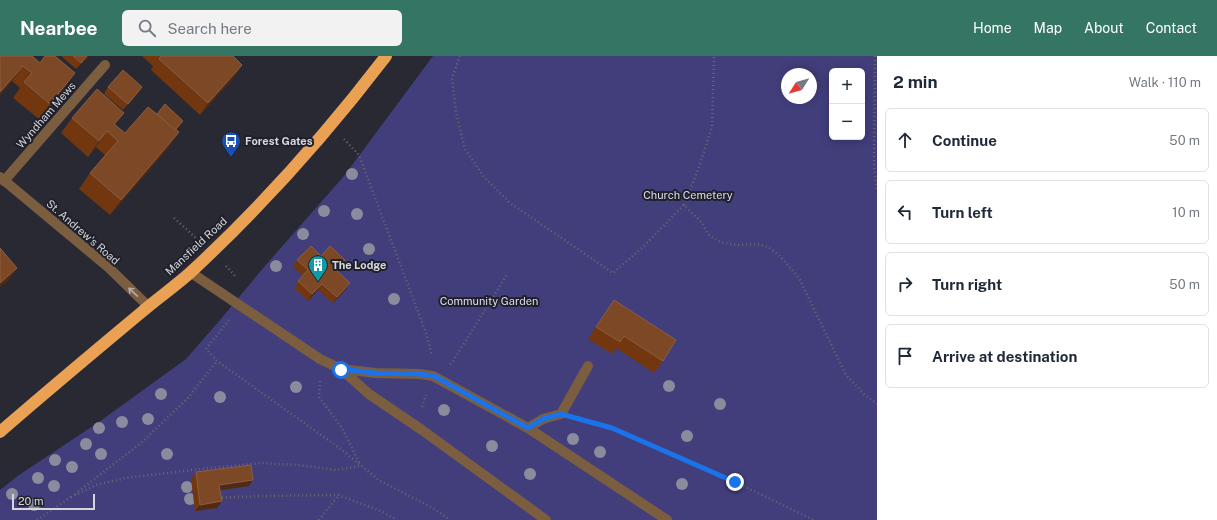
<!DOCTYPE html>
<meta charset="utf-8">
<style>
body{margin:0;font-family:"Public Sans",sans-serif;background:#f2f2f3;color:#1f2937}
.controls{position:absolute;right:12px;top:12px;display:grid;overflow:hidden;border-radius:6px;box-shadow:0 2px 10px #0003}
.controls button{width:36px;height:36px;display:grid;place-items:center;padding:0;border:0;border-bottom:1px solid #e0e1e3;background:#fff;color:#1f2937;font:20px sans-serif}
.compass{position:absolute;left:781px;top:12px;width:36px;height:36px;border-radius:50%;background:#fff;box-shadow:0 2px 10px #0003;rotate:233deg}
.scale{position:absolute;left:12px;bottom:10px;width:83px;box-sizing:border-box;padding-left:4px;border:2px solid #d5d5dc;border-top:0;font-size:11px;line-height:14px;white-space:nowrap;color:#d5d5dc;-webkit-text-stroke:3px #1f202a;paint-order:stroke}
.stop{position:absolute;width:12px;height:12px;margin:-9px;border:3px solid #1a73e8;border-radius:50%;background:#fff}
.stop.end{background:#1a73e8;border-color:#fff;box-shadow:0 1px 4px #0008}
.list{margin:0;padding:0;list-style:none}
h2{display:flex;justify-content:space-between;align-items:center;height:52px;margin:0;padding:0 16px;font-size:17px}
h2 small{font-size:13px;font-weight:400;color:#747a83}
.list li{display:grid;grid-template-columns:26px 1fr auto;gap:12px;align-items:center;box-sizing:border-box;height:64px;margin:0 8px 8px;padding:0 8px;border:1px solid #e0e1e3;border-radius:6px}
.list b{display:block;font-size:15px;white-space:nowrap}
.list em{font-size:13px;font-style:normal;color:#747a83}
.icon{flex:none;width:22px;height:22px;fill:none;stroke:currentColor;stroke-width:2;stroke-linecap:round;stroke-linejoin:round}
.map{position:relative;flex:none;width:877px;height:464px;overflow:hidden}
header{display:flex;align-items:center;gap:24px;box-sizing:border-box;height:56px;padding:0 20px;background:#357563;color:#fff}
header strong{font-size:19px}
nav{display:flex;gap:22px;margin-inline-start:auto;font-size:14px}
.search{width:280px;height:36px;background:#f2f2f3;display:flex;align-items:center;gap:10px;box-sizing:border-box;padding:0 14px;border-radius:6px;color:#747a83;font-size:15px}
main{display:flex}
aside{flex:1;background:#fff}
.map>svg:first-child{display:block}
.green{fill:#413e7b;fill-rule:evenodd}
.lines{fill:none;stroke-linecap:round;stroke-linejoin:round}
.path{stroke:#686871;stroke-width:2.5;stroke-dasharray:1 3;stroke-linecap:butt}
.minor{stroke:#7b5d40;stroke-width:10}
.highway{stroke:#eba153;stroke-width:12}
.tree{fill:#8a8b9d}
.wall{fill:#72370f}
.shaded-wall{fill:#512a15}
.building{fill:#7d4825;stroke:#8b5e42}
.oneway{stroke:#b6aba5}
.route{stroke:#1a73e8;stroke-width:5}
.labels{text-anchor:middle;dominant-baseline:central;stroke-width:4;stroke-linejoin:round;paint-order:stroke}
.street-label{font-size:11px;fill:#d5d5dc;stroke:#1f202a}
.poi-label{font-size:11px;font-weight:bold;fill:#d5d5dc;stroke:#1f202a;text-anchor:start}
.park-label{font-size:11px;fill:#dadbf3;stroke:#1f202a}
</style>
<header>
<strong>Nearbee</strong>
<div class="search"><svg class="icon" aria-label="search" viewBox="0 0 24 24"><circle cx="10" cy="10" r="6"/><path d="M15 15l6 6"/></svg>Search here</div>
<nav><a>Home</a><a>Map</a><a>About</a><a>Contact</a></nav>
</header>
<main>
<div class="map">
<svg width="877" height="464" viewBox="0 0 877 464">
<rect width="100%" height="100%" fill="#292934"/>
<!-- green -->
<path class="green" d="M433,0H877V464H0V434L19,419L99,366L186,303L220,264L264,211L344,120ZM832,15H862V81H832ZM787,18H811V42H787Z"/>
<g class="lines">
<!-- path -->
<g class="path">
<polyline points="460,0 452,22 456,57 465,93 484,121 510,147 613,217 642,192 684,149 701,166 709,179 720,186 737,189 757,188 768,191 779,199 799,222 846,319 864,338 877,348"/>
<polyline points="875,0 874,111 877,135"/>
<polyline points="344,83 359,99 426,277 432,300"/>
<polyline points="684,149 699,111 712,71 714,0"/>
<polyline points="174,162 196,182"/>
<polyline points="226,210 236,221"/>
<polyline points="229,264 206,293 217,305 342,394 380,425 433,452 450,464"/>
<polyline points="450,308 453,305 508,217"/>
<polyline points="320,325 319,341 342,372 360,408"/>
<polyline points="422,351 426,339"/>
<polyline points="581,363 612,372 735,426 814,464"/>
<polyline points="75,438 141,387 188,342 217,305"/>
<polyline points="71,441 96,429 126,422 200,413 262,407 298,409 337,414 360,410"/>
<polyline points="218,442 259,440 338,439 381,455 397,464"/>
<polyline points="37,464 71,441"/>
<polyline points="319,464 338,440"/>
</g>
<!-- minor -->
<g class="minor">
<polyline points="0,121 108,211 148,250"/>
<polyline points="4,125 105,9"/>
<polyline points="190,216 320,303 341,313 375,317 420,318 433,320 528,372 667,464"/>
<polyline points="341,313 369,338 422,374 546,464"/>
<polyline points="528,372 543,363 561,358 588,310"/>
</g>
<!-- highway -->
<path class="highway" d="M0,376C47,335 95,295 143,255C159,241 177,229 192,215C262,150 328,76 386,0"/>
</g>
<!-- trees -->
<g class="tree">
<circle cx="352" cy="118" r="6"/>
<circle cx="324" cy="155" r="6"/>
<circle cx="357" cy="158" r="6"/>
<circle cx="303" cy="178" r="6"/>
<circle cx="369" cy="193" r="6"/>
<circle cx="276" cy="210" r="6"/>
<circle cx="394" cy="243" r="6"/>
<circle cx="669" cy="330" r="6"/>
<circle cx="296" cy="331" r="6"/>
<circle cx="161" cy="338" r="6"/>
<circle cx="220" cy="341" r="6"/>
<circle cx="720" cy="348" r="6"/>
<circle cx="444" cy="354" r="6"/>
<circle cx="148" cy="363" r="6"/>
<circle cx="122" cy="366" r="6"/>
<circle cx="99" cy="372" r="6"/>
<circle cx="687" cy="380" r="6"/>
<circle cx="573" cy="383" r="6"/>
<circle cx="86" cy="388" r="6"/>
<circle cx="492" cy="390" r="6"/>
<circle cx="600" cy="396" r="6"/>
<circle cx="101" cy="398" r="6"/>
<circle cx="167" cy="398" r="6"/>
<circle cx="55" cy="404" r="6"/>
<circle cx="72" cy="411" r="6"/>
<circle cx="530" cy="418" r="6"/>
<circle cx="38" cy="422" r="6"/>
<circle cx="682" cy="428" r="6"/>
<circle cx="54" cy="430" r="6"/>
<circle cx="187" cy="431" r="6"/>
<circle cx="12" cy="438" r="6"/>
<circle cx="190" cy="443" r="6"/>
<circle cx="34" cy="449" r="6"/>
</g>
<!-- wall -->
<g class="wall">
<polygon points="0,0 32,0 64,33 39,63 13,42 20,32 12,25 0,39"/>
<polygon points="61,0 89,0 76,13"/>
<polygon points="142,0 233,0 242,9 234,21 200,59 151,14 153,10"/>
<polygon points="108,31 142,31 138,37 123,54 104,38"/>
<polygon points="124,57 115,69 125,77 157,58 183,65 176,74 179,76 168,92 110,159 79,133 90,117 105,99 96,91 88,101 61,77 72,62"/>
<polygon points="297,204 341,210 337,215 346,233 333,247 318,234 308,245 294,232 303,220 293,211"/>
<polygon points="614,244 663,305 654,317 616,292 612,298 588,283"/>
<polygon points="196,416 253,424 249,430 220,434 217,452 195,455 191,423"/>
</g>
<!-- shaded-wall -->
<g class="shaded-wall">
<polygon points="87,0 89,0 76,13 81,7"/>
<polygon points="242,9 234,21 200,59 208,47"/>
<polygon points="23,10 12,25 0,39 0,36"/>
<polygon points="75,17 64,33 39,63 50,48"/>
<polygon points="142,31 138,37 123,54 128,48"/>
<polygon points="124,57 113,72 114,68"/>
<polygon points="107,75 96,91 88,101 99,85"/>
<polygon points="179,76 168,92 110,159 121,144"/>
<polygon points="345,204 341,210 331,220 336,214"/>
<polygon points="17,212 9,224 0,231 0,227"/>
<polygon points="350,227 346,233 333,247 337,241"/>
<polygon points="322,228 318,234 308,245 312,238"/>
<polygon points="253,424 249,430 215,435 219,429"/>
<polygon points="222,445 217,452 195,455 200,449"/>
</g>
<!-- building -->
<g class="building">
<polygon points="0,0 32,0 40,7 45,0 55,0 75,17 50,48 24,26 32,17 23,10 0,36"/>
<polygon points="73,0 87,0 81,7"/>
<polygon points="161,0 233,0 242,9 208,47 159,3"/>
<polygon points="123,14 142,31 128,48 108,31"/>
<polygon points="97,33 124,57 114,68 125,77 148,51 179,76 121,144 90,117 118,85 107,75 99,85 72,62"/>
<polygon points="165,48 183,65 175,74 157,58"/>
<polygon points="311,190 321,200 330,190 345,204 336,214 350,227 337,241 322,228 312,238 298,225 308,214 297,204"/>
<polygon points="0,192 17,212 0,227"/>
<polygon points="614,244 676,284 663,305 624,280 620,286 596,271"/>
<polygon points="251,409 253,424 219,429 222,445 200,449 196,416"/>
</g>
<!-- one-way arrows -->
<defs><path id="oneway-shaft" d="M-6 0H5M1.5-3L5.5 0L1.5 3" fill="none" stroke-width="1.6" stroke-linecap="round" stroke-linejoin="round"/></defs>
<use class="oneway" href="#oneway-shaft" transform="translate(133 236) rotate(-137)"/>
<g class="lines">
<!-- route -->
<polyline class="route" points="341,314 341,313 375,317 420,318 434,320 528,372 543,363 561,358 612,372 735,426"/>
</g>
<!-- icons -->
<defs>
<symbol id="bus-pin" viewBox="-11 -11 22 30"><path d="M0 17L-7.5 6A9.5 9.5 0 1 1 7.5 6Z" fill="#1a4fb4" stroke="#1f202a"/><path d="M-5-6H5V4H4V6H2V4H-2V6H-4V4H-5ZM-3.5-4V0h7V-4ZM-3.5 1.2v1.5H-2V1.2ZM2 1.2v1.5H3.5V1.2Z" fill="#fff"/></symbol>
<symbol id="building-pin" viewBox="-11 -11 22 30"><path d="M0 17L-7.5 6A9.5 9.5 0 1 1 7.5 6Z" fill="#0f9aa8" stroke="#1f202a"/><path d="M-4-6H4V6H1V3H-1V6H-4ZM-2.5-4.3h1.7v1.8h-1.7ZM.8-4.3h1.7v1.8H.8ZM-2.5-1h1.7V.8h-1.7ZM.8-1h1.7V.8H.8Z" fill="#fff"/></symbol>
</defs>
<g fill-rule="evenodd">
<use href="#bus-pin" x="220" y="74" width="22" height="30"/>
<use href="#building-pin" x="307" y="198" width="22" height="30"/>
</g>
<g class="labels">
<!-- street labels -->
<g class="street-label">
<text transform="translate(46 59) rotate(-49)">Wyndham Mews</text>
<text transform="translate(83 176) rotate(41)">St. Andrew's Road</text>
<text transform="translate(196 190) rotate(-43)">Mansfield Road</text>
</g>
<!-- poi labels -->
<g class="poi-label">
<text x="245" y="85">Forest Gates</text>
<text x="332" y="209">The Lodge</text>
</g>
<!-- park labels -->
<g class="park-label">
<text x="688" y="139">Church Cemetery</text>
<text x="489" y="245">Community Garden</text>
</g>
</g>
</svg>
<div class="controls">
<button>+</button>
<button>−</button>
</div>
<svg class="compass" viewBox="-18 -18 36 36"><path d="M0-13l5 13h-10z" fill="#e53935"/><path d="M0 13l5-13h-10z" fill="#747a83"/></svg>
<div class="scale">20 m</div>
<div class="stop" style="left:341px;top:314px"></div>
<div class="stop end" style="left:735px;top:426px"></div>
</div>
<aside>
<h2>2 min<small>Walk · 110 m</small></h2>
<ul class="list">
<li><svg class="icon" aria-label="ahead" viewBox="0 0 24 24"><path d="M12 20V5M6 11l6-6 6 6"/></svg><div><b>Continue</b></div><em>50 m</em></li>
<li><svg class="icon" aria-label="left" viewBox="0 0 24 24"><path d="M17 20v-9H6M10 6l-5 5 5 5"/></svg><div><b>Turn left</b></div><em>10 m</em></li>
<li><svg class="icon" aria-label="right" viewBox="0 0 24 24"><path d="M7 20v-9h11M14 6l5 5-5 5"/></svg><div><b>Turn right</b></div><em>50 m</em></li>
<li><svg class="icon" aria-label="arrive" viewBox="0 0 24 24"><path d="M6 21V4h12l-3 4 3 4H6"/></svg><div><b>Arrive at destination</b></div></li>
</ul>
</aside>
</main>
